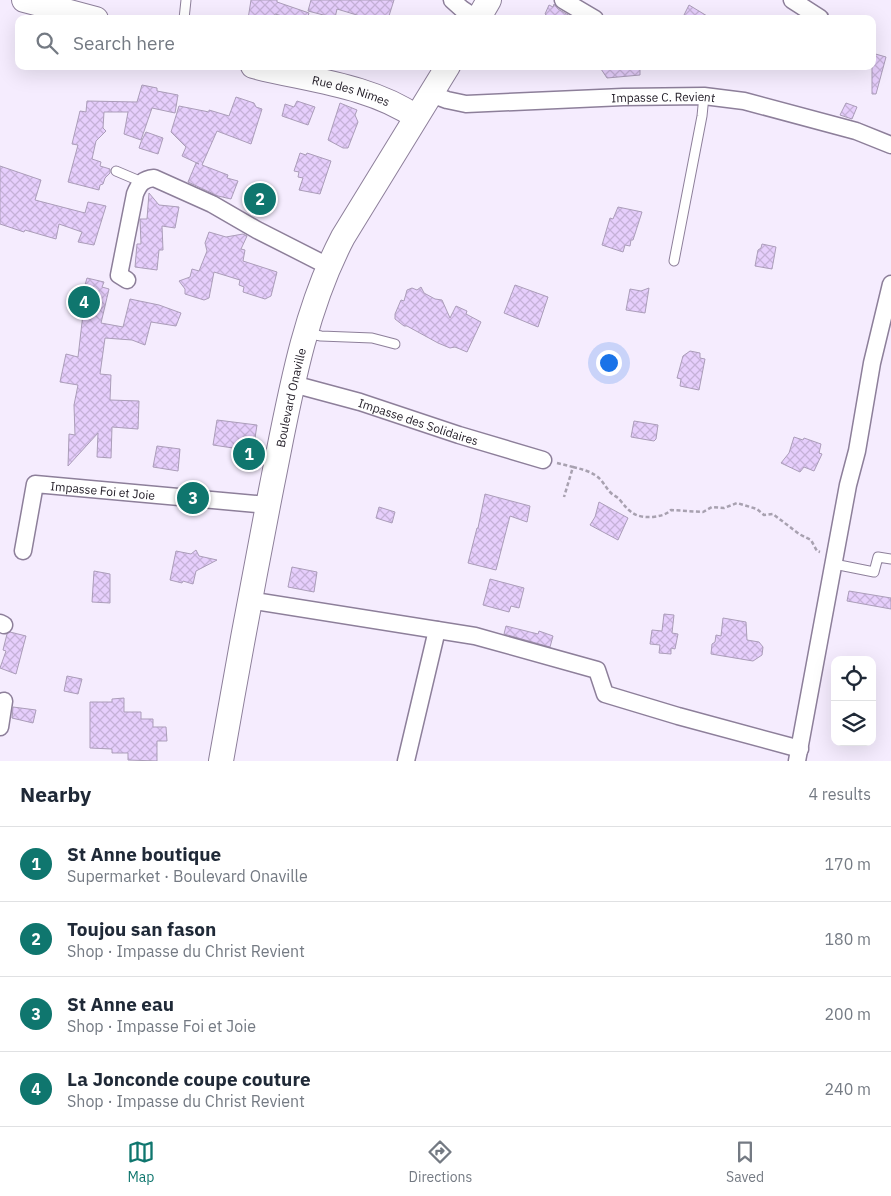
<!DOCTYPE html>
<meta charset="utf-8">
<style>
body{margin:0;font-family:"IBM Plex Sans",sans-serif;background:#f6f6f7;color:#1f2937}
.controls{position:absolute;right:15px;bottom:15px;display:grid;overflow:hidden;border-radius:10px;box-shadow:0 5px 20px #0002}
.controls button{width:45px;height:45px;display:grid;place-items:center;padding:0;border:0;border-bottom:1px solid #e0e1e3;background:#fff;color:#1f2937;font:25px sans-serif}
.you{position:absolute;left:608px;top:362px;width:18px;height:18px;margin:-12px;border:4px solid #fff;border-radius:50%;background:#1a73e8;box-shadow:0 0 0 8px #1a73e833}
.badge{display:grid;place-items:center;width:32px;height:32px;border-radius:50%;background:#0f766e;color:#fff;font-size:16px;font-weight:700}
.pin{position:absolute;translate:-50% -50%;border:2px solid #fff;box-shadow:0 1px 5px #0006}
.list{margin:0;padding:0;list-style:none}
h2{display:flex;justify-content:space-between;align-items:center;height:65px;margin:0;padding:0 20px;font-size:21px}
h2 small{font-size:16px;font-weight:400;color:#747a83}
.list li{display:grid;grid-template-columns:32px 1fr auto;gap:15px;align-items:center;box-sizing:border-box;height:75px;padding:0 20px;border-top:1px solid #e0e1e3}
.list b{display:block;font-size:19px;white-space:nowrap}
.list p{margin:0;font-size:16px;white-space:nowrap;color:#747a83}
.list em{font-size:16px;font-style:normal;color:#747a83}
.icon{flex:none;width:28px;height:28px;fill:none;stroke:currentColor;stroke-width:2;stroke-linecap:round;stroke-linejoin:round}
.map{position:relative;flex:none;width:891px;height:761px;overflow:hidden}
.search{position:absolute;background:#fff;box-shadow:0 5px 20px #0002;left:15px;right:15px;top:15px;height:55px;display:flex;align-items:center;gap:12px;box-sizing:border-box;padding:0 18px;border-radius:10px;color:#747a83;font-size:19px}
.sheet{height:365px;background:#fff}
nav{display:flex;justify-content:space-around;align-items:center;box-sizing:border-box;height:70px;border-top:1px solid #e0e1e3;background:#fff;font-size:14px;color:#747a83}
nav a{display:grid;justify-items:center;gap:2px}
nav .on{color:#0f766e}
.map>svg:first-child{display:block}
.building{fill:url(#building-cross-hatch);stroke:#ab9db9}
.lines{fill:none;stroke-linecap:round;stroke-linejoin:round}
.lane-casing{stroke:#8d7f9a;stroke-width:11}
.street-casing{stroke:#8d7f9a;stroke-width:19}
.secondary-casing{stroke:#8d7f9a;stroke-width:26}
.path{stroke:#a8a1b0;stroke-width:2.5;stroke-dasharray:4 2.5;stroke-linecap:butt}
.lane{stroke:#fff;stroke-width:9}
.street{stroke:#fff;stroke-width:16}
.secondary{stroke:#fff;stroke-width:24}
.labels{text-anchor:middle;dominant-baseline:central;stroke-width:5;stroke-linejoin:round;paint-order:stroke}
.street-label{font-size:12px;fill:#26212b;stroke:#fff}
</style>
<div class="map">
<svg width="891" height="761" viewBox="0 0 891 761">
<defs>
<pattern id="building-cross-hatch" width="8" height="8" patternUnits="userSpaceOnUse" patternTransform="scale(1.25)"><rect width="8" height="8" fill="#e6cefc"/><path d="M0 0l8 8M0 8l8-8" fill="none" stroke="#c5b1d8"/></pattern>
</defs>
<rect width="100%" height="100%" fill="#f5ecfe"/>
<!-- building -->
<g class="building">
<polygon points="251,0 277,0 277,2 309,13 307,19 293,19 275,14 274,19 248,19"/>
<polygon points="311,0 394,0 388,19 370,19 337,9 335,18 308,11"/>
<polygon points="554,4 558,9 575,19 551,19 545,14 549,5 553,7"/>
<polygon points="689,5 712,19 682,19"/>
<polygon points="872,53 886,57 876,94 872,94"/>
<polygon points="599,66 640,66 640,75 607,78"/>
<polygon points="142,85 157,88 157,91 178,95 175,113 152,108 141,140 124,134 128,112 104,112 103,128 106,131 96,141 92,159 101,162 100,166 110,169 110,173 105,178 103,184 100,185 99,190 68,182 78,145 72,144 80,111 86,112 87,101 137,102"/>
<polygon points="236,97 254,103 256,107 262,109 251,144 217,131 202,165 228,175 227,178 238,181 231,199 218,196 188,182 196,163 199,164 182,156 186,147 171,132 179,106 209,112 209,110 229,116"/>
<polygon points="297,101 315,107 308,125 282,116 285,104 294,107"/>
<polygon points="340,103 357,110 355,115 358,122 348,148 343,148 328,140"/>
<polygon points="846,103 857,107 852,119 840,115"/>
<polygon points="146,132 163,138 158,154 139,148 141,142"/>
<polygon points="300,153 306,155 307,153 331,161 320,194 299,190 303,178 298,177 299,172 294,171"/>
<polygon points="0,166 41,180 35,200 85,213 88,202 106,206 94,245 78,242 82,232 59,224 56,239 25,230 24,232 0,224"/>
<polygon points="149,193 159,205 179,207 175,228 162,226 163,250 159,250 157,270 135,267 137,244 141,244 140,219 147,219"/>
<polygon points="618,207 642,212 633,240 631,240 630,246 625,245 623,252 602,245 610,218 613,219"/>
<polygon points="209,232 226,237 243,234 247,236 241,249 245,250 243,261 277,272 271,296 265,299 243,292 244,287 239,285 240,280 214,272 209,298 204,300 185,294 185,289 179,281 190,277 192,269 199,271 207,251 205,243"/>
<polygon points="762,244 776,247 772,269 755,266 758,250 761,248"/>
<polygon points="87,278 104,282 102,287 109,289 101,323 123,327 130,299 159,305 181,313 176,326 151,322 145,345 132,340 105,338 100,374 111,375 110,400 139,401 138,429 112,427 111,458 97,457 98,433 68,466 69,434 75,435 74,405 78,385 60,382 66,354 78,357 83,314 77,313"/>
<polygon points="515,285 548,297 538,327 504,313"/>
<polygon points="421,287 424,293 435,299 442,300 450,318 456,306 467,311 466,314 481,322 467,352 455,347 450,348 438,343 407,326 404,326 395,319 395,314 401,300 404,301 407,290 412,288 417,290"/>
<polygon points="649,288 645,313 626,310 630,289 641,291"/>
<polygon points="690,351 700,353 700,358 705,359 699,390 680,386 681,379 677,378 683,356"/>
<polygon points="217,420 257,425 253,451 213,445"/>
<polygon points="634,421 658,425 656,439 654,441 631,437"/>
<polygon points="794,437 803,440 804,438 821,444 819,453 822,454 814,471 804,467 800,472 781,463 789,453"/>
<polygon points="157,446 180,449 178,471 153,467"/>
<polygon points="485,494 530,506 527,522 510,516 496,570 468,563 477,528 478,528"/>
<polygon points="599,502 628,518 618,540 590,525 595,517"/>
<polygon points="379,507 395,512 392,523 376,518"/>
<polygon points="196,550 199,556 217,560 196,571 193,584 183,581 182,583 170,580 176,551 191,554"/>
<polygon points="292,567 317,572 314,592 288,587"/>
<polygon points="94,571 110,574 110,603 92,602"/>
<polygon points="490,579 524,588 519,608 511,606 509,612 483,605"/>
<polygon points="849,591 891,598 891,609 847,601"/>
<polygon points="664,614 674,615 672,633 678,634 675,649 671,648 671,654 659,653 660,645 650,644 652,630 662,631"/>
<polygon points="723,618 746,622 747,640 759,642 763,647 762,655 753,661 711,654 712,644 715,642 716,635 721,636"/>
<polygon points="506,626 538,634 539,631 553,636 550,647 504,634"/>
<polygon points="10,632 26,636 16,674 0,668 6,651 3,650 7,634"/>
<polygon points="67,676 82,679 78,694 64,691"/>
<polygon points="124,698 124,712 141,712 141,719 153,719 153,727 166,727 167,741 157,741 157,761 128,760 128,753 112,753 112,749 90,748 90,702 112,702 112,699"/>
<polygon points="13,707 36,710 33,723 12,718"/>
</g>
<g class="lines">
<defs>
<g id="lane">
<polyline points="184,19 186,0"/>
<polyline points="116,171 142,182"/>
<polyline points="674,261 702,116 704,96"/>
<polyline points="306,333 321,336 372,338 395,344"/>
<polyline points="834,564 874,572 878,557 891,559"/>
</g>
<g id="street">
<polyline points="452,0 462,9 477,19"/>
<polyline points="563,0 595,19"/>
<polyline points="792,0 820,18"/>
<path id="s1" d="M431,94L447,100L466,104L623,97L704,96L744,101L856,131L891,145"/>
<path d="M127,280L119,275L135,194C139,184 143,179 154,178L212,204L257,230L328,266"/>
<path id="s2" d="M293,384L360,402L459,435L543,460"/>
<path id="s3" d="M23,551L35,484L268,505"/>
<polyline points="249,600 475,636 597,670 605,694 678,716 800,749"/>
<polyline points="0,623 4,625"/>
<polyline points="0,727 4,701"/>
<polyline points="406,761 437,630"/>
<polyline points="797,761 848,485 857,451 872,363 891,284"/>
</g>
<g id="secondary">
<polyline points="24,0 96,19"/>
<polyline points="478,19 489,0"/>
<path id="s4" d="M253,66C307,80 370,85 416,117"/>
<path id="s5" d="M221,761C237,669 254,577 272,485C289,401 303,313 343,237L448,66"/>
</g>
</defs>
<!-- lane casing -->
<use href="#lane" class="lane-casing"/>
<!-- street casing -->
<use href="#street" class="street-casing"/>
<!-- secondary casing -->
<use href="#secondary" class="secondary-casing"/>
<!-- path -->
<g class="path">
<polyline points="557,463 573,467 564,497"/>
<path d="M573,467C581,469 589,471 595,475C603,480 605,487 611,493C614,496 618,497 620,500C630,513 636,518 653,517C660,516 666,515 671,510L703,512L712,507L724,508L737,503L757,509L764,515L773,514L799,534L811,540L817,551L820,552"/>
</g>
<!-- lane -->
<use href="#lane" class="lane"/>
<!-- street -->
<use href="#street" class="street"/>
<!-- secondary -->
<use href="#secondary" class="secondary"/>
</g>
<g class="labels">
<!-- street labels -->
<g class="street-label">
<text stroke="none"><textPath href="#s4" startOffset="101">Rue des Nimes</textPath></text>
<text stroke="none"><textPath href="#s1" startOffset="234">Impasse C. Revient</textPath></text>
<text stroke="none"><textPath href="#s5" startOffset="370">Boulevard Onaville</textPath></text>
<text stroke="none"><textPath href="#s2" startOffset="131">Impasse des Solidaires</textPath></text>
<text stroke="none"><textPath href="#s3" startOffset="136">Impasse Foi et Joie</textPath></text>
</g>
</g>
</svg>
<div class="controls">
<button><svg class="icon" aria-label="locate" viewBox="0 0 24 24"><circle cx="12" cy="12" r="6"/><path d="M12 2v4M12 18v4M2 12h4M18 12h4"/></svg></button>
<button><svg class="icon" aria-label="layers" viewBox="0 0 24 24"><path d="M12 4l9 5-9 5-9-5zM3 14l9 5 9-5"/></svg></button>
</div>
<div class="you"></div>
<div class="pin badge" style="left:249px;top:454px">1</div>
<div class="pin badge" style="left:260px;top:199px">2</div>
<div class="pin badge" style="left:193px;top:498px">3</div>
<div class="pin badge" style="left:84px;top:302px">4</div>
<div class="search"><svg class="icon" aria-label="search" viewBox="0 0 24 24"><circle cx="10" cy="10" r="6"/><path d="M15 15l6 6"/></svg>Search here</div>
</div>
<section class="sheet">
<h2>Nearby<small>4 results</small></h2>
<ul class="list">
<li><span class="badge">1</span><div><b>St Anne boutique</b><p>Supermarket · Boulevard Onaville</p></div><em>170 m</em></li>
<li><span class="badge">2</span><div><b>Toujou san fason</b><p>Shop · Impasse du Christ Revient</p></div><em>180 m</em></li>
<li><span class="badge">3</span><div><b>St Anne eau</b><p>Shop · Impasse Foi et Joie</p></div><em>200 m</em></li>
<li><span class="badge">4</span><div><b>La Jonconde coupe couture</b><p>Shop · Impasse du Christ Revient</p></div><em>240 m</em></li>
</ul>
</section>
<nav>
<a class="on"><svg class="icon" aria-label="map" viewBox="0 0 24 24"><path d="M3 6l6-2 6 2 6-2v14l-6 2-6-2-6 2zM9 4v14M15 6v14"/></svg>Map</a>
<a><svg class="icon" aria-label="directions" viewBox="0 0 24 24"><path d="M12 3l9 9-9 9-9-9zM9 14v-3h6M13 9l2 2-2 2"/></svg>Directions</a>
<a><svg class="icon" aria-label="saved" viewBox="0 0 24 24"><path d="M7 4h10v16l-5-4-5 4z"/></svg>Saved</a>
</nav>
